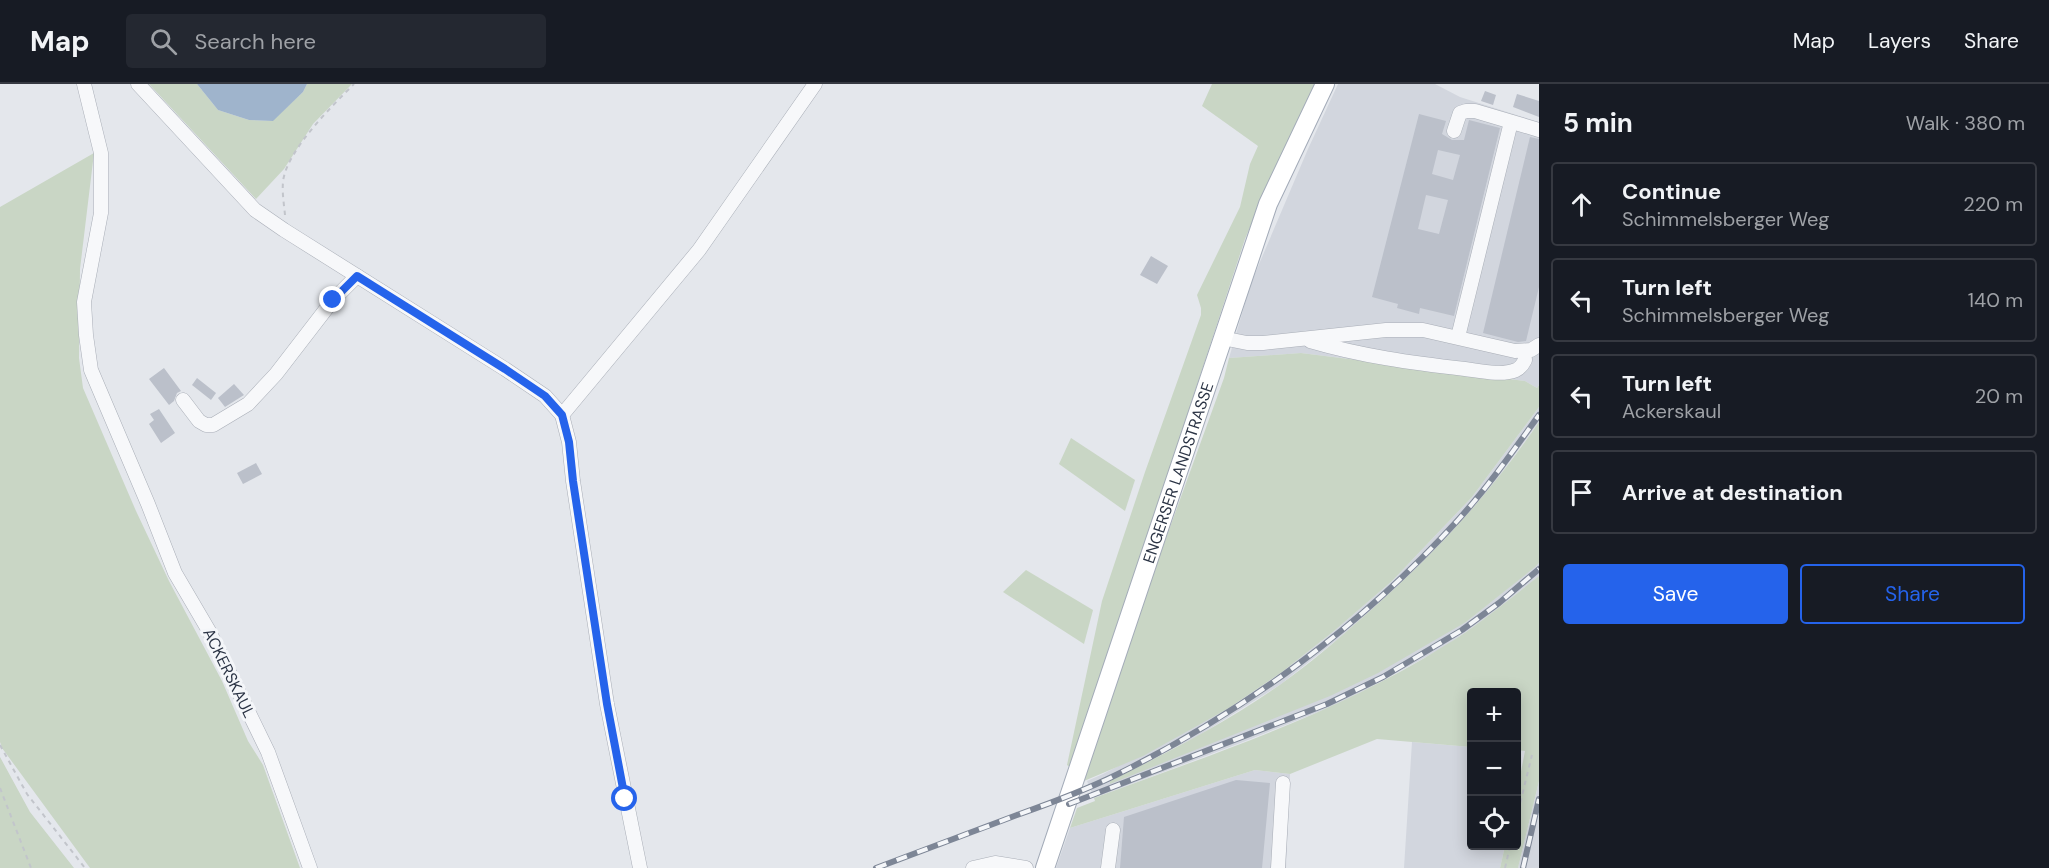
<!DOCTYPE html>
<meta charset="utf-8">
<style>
body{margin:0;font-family:"DM Sans",sans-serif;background:#242831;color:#f1f3f6}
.controls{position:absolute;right:18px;bottom:18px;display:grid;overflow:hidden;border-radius:6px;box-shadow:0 3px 15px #0003}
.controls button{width:54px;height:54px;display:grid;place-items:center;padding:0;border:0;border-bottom:2px solid #363941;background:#171b24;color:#f1f3f6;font:30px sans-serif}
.stop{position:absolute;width:18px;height:18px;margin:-14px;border:4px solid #2563eb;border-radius:50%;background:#fff}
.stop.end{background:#2563eb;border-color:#fff;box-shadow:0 2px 6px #0008}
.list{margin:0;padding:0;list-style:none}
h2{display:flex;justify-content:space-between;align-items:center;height:78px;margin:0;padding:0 24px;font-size:26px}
h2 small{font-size:20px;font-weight:400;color:#9ea1a6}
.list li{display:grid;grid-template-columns:39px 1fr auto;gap:18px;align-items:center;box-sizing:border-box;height:84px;margin:0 12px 12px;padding:0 12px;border:2px solid #363941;border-radius:6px}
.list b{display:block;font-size:22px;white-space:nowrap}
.list p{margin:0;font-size:20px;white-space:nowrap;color:#9ea1a6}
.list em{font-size:20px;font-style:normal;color:#9ea1a6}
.actions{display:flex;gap:12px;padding:18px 24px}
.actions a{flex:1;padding:14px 0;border:2px solid #2563eb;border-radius:6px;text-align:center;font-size:21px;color:#2563eb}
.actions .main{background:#2563eb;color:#fff}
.icon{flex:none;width:33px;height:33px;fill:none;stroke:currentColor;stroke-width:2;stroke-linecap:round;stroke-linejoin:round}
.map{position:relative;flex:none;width:1539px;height:784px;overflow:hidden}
header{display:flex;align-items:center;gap:36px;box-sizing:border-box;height:84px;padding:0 30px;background:#171b24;border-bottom:2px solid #363941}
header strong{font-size:28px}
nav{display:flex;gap:33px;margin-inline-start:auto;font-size:21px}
.search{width:420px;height:54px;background:#242831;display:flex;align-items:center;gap:15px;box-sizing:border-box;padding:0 21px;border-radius:6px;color:#9ea1a6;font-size:22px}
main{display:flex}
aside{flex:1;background:#171b24}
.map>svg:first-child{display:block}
.built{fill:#d2d6de}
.green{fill:#c9d6c5}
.water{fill:#9fb4cc}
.building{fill:#bbc0ca;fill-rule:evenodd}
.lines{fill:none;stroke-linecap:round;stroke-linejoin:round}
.minor-casing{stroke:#a9aeb7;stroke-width:15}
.major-casing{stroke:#a3abb8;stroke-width:20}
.path{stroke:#c2c5cb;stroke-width:2;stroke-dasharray:4.5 4.5;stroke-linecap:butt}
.minor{stroke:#f7f8fa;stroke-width:14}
.major{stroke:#fff;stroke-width:18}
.rail-casing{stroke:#7d8696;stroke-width:6}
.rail{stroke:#f4f6f9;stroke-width:4;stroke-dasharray:11;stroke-linecap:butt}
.route{stroke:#2563eb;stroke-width:8}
.labels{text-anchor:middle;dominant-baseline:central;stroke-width:6;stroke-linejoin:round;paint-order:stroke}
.street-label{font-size:16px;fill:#2b3445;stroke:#f4f6f9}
</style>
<header>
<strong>Map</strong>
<div class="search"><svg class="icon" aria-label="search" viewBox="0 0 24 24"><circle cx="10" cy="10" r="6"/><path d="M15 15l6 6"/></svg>Search here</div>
<nav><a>Map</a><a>Layers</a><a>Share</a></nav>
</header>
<main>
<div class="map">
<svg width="1539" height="784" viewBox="0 0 1539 784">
<rect width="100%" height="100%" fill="#e4e7ec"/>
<!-- built -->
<g class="built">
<polygon points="1338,0 1435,0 1460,13 1539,38 1539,301 1537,304 1525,297 1301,269 1229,274 1251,199 1308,65"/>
<polygon points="1539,323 1539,338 1481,417 1441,460 1397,504 1338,555 1281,600 1198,652 1110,697 1110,699 1466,538 1539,479 1539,492 1490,531 1446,562 1369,604 1333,622 1243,658 1094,714 1087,697 1103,690 1229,624 1282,588 1334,547 1392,497 1472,413"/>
<polygon points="1412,658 1471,663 1472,762 1505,762 1500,784 1404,784"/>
<polygon points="1255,686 1290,690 1286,784 1056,784 1070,744"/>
<polygon points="1539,697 1539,784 1518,784"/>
</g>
<!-- green -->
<g class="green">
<polygon points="149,0 197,0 218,26 249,36 272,37 303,8 307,0 352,0 313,40 284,85 256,115"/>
<polygon points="1212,0 1316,0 1273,89 1245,155 1071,684 1067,681 1102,517 1145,388 1201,231 1201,224 1197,211 1240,123 1250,80 1258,62 1202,22"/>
<polygon points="94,69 80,185 79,274 83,304 136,427 169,497 222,597 248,657 263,681 300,784 90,784 2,664 0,658 0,123"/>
<polygon points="1301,269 1525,297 1537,304 1539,301 1539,323 1472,413 1392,497 1334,547 1282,588 1229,624 1143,672 1084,697 1144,515 1224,294 1229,274"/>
<path d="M1539,338V479L1535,483L1466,538L1378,589L1330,612L1110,700V697C1169,668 1227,638 1281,600C1309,580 1336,557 1362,534C1432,473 1487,414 1539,338Z"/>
<polygon points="1071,354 1135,396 1125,427 1059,380"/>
<polygon points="1026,486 1093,526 1084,560 1003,508"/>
<path d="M1539,492V697L1518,784H1500L1505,762H1516L1517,708L1525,667L1517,666L1516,608H1472L1471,663L1377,655L1290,690L1255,686L1070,744L1077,724L1095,717L1094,714C1213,670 1336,630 1444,562C1478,542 1508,516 1539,492Z"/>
<polygon points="0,673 30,728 74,784 0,784"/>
</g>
<!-- water -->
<polygon class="water" points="197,0 307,0 303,8 273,37 249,36 218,26"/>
<!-- building -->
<g class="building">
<polygon points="1485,7 1496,11 1493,21 1481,17"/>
<polygon points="1517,10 1539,17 1539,33 1513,23"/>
<path d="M1419,30L1446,37L1442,50L1452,56H1464L1469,36L1500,44L1454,232L1420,224L1419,230L1397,224L1398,220L1372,213ZM1438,66L1460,71L1453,96L1432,90ZM1426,111L1448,116L1439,150L1418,145Z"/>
<polygon points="1530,53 1539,55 1539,203 1526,257 1518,258 1483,249"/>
<polygon points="1151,172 1168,182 1157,200 1140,191"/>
<polygon points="164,284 181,307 177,309 174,317 169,321 149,295"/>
<polygon points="197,294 216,309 211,316 192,301"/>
<polygon points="234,300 244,311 225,323 218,314"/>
<polygon points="159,325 175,349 161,359 149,340 154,336 150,330"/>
<polygon points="256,379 262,390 243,400 237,389"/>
<polygon points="1236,696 1270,699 1262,784 1120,784 1124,733"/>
</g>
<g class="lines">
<defs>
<g id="minor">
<polyline points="84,0 101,69 101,129 84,218 86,251 91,286 148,420 175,489 209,547 268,668 310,784"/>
<polyline points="138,0 255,126 284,146 505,285 545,312 562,331 569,358 573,397 607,620 640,784"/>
<polyline points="1454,47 1460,29 1466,27 1475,27 1539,46"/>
<polyline points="1458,253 1511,38"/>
<polyline points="1222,254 1247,259 1263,259 1386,246 1423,246 1515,267 1531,266 1539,261"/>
<path d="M1310,257C1361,272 1412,279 1465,285C1480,287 1502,292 1516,286C1521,284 1523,280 1525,276L1524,267"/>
<polyline points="183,316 199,337 206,341 213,341 248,320 276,290 333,216 357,192"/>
<polyline points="562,331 699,166 815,0"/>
<polyline points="973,784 995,779 1026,784"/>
<polyline points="1108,784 1113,746"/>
<polyline points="1278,784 1283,699"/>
</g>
<g id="major">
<path id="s1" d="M1045,784L1268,120L1325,0"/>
</g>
</defs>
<!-- minor casing -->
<use href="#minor" class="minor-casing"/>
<!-- major casing -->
<use href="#major" class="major-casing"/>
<!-- path -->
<g class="path">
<path d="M285,131C284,120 282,109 283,98C286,67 332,22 354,0"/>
<polyline points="0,661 27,710 85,784"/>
<polyline points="0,704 31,784"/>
<polyline points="1516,736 1532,671"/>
<polyline points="1505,784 1510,762"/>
</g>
<!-- minor -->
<use href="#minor" class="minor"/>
<!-- major -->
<use href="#major" class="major"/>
<defs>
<g id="rail">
<polyline points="1069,720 1327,620 1383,593 1462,546 1499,519 1539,485"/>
<path d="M876,784C923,766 970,749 1017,731C1051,719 1086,706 1118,690C1245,627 1363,541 1458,436C1488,403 1513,367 1539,331"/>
<polyline points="1523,784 1539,715"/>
</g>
</defs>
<!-- rail casing -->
<use href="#rail" class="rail-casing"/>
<!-- rail -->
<use href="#rail" class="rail"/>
</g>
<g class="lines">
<!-- route -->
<polyline class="route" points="333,216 357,192 505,285 545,312 562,331 569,358 573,397 607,620 625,715"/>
</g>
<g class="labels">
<!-- street labels -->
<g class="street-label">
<text stroke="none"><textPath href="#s1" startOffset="417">ENGERSER LANDSTRASSE</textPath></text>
<text transform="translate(229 589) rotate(64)">ACKERSKAUL</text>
</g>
</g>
</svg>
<div class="controls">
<button>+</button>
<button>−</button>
<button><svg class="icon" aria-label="locate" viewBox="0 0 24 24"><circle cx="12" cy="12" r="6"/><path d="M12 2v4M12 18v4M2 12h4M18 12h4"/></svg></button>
</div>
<div class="stop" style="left:625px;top:715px"></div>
<div class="stop end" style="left:333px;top:216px"></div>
</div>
<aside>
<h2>5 min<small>Walk · 380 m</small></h2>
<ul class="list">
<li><svg class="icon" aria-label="ahead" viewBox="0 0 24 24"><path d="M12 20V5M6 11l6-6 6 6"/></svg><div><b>Continue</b><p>Schimmelsberger Weg</p></div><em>220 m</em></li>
<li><svg class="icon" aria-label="left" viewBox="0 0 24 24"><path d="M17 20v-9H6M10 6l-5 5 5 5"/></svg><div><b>Turn left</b><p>Schimmelsberger Weg</p></div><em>140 m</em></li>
<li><svg class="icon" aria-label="left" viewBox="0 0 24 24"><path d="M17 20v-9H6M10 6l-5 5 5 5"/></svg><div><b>Turn left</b><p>Ackerskaul</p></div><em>20 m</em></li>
<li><svg class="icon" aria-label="arrive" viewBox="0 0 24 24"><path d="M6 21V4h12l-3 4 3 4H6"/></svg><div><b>Arrive at destination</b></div></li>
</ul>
<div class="actions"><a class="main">Save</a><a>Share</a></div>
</aside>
</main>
